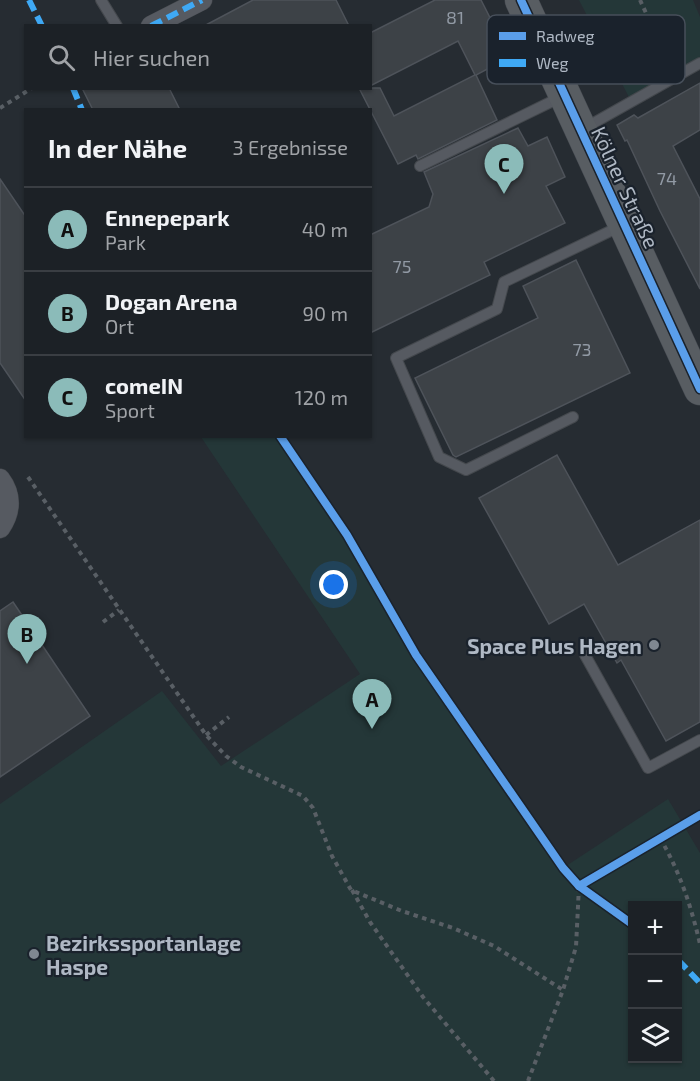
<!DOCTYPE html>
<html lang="de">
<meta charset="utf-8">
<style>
body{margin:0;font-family:"Exo 2",sans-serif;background:#25292e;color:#f1f3f6}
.controls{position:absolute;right:18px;bottom:18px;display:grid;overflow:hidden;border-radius:0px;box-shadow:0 2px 4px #0004}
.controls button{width:54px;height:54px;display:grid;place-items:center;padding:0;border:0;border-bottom:2px solid #3a3e43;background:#1c2126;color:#f1f3f6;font:30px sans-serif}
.you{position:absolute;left:334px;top:585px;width:21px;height:21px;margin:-15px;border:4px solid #fff;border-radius:50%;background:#1a73e8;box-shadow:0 0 0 9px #1a73e833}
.badge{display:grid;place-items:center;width:39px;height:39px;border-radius:50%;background:#8bbbb9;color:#111;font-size:20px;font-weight:700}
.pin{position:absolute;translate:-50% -50px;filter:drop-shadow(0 2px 3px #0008)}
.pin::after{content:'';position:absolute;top:32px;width:21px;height:18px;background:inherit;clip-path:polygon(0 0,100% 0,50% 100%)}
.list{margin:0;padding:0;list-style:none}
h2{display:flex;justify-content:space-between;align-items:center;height:78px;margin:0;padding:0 24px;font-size:26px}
h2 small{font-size:20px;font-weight:400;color:#a0a3a7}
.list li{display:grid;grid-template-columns:39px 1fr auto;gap:18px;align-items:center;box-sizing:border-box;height:84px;padding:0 24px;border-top:2px solid #3a3e43}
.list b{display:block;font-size:22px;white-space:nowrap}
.list p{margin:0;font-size:20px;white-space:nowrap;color:#a0a3a7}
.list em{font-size:20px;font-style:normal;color:#a0a3a7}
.icon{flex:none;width:33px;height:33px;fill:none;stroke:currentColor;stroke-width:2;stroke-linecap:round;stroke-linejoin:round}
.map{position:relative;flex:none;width:700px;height:1081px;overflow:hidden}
.search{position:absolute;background:#1c2126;box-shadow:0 2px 4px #0004;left:24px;top:24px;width:348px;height:66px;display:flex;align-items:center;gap:15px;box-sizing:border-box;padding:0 21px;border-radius:0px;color:#a0a3a7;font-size:22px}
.panel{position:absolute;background:#1c2126;box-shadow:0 2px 4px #0004;left:24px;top:108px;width:348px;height:330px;border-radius:0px}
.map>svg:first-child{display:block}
.green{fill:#243738;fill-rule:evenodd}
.building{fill:#3d4247;stroke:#4e535a;stroke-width:1.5}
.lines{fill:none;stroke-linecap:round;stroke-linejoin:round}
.lane-casing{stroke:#44484d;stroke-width:12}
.street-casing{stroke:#44484d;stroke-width:21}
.primary-casing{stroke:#43484f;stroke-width:33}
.path{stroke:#595f65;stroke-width:4;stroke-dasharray:4.5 4.5;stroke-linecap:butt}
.lane{stroke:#565a61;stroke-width:10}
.street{stroke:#565a61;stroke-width:20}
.primary{stroke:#585d62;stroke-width:32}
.quiet{stroke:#3fa9f5;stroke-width:6;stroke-dasharray:12 6;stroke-linecap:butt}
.cycleway-casing{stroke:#1a222c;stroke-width:11}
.cycleway{stroke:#5a9eea;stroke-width:8}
.poi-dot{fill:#7f8791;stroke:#1a222c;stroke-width:2}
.labels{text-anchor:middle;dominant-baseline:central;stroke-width:4.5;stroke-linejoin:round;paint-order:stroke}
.number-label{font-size:18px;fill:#929aa5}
.street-label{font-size:21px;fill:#afb8c4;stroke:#1a222c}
.poi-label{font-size:21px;font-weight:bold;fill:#afb8c4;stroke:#1a222c;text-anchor:end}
.key{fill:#1a222c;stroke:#474f5a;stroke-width:1.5}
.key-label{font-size:16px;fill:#afb8c4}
</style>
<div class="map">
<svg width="700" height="1081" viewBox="0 0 700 1081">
<rect width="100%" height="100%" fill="#262c32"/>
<!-- green -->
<g class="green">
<polygon points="579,0 693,0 700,17 700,63 632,103"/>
<path d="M201,437H280L347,535L416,655L563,868L668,799L700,853V1081H0V804L162,691L221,766L360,674ZM632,906H678V1058H632Z"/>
</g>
<!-- building -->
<g class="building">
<polygon points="253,0 336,0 349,26 204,26"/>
<polygon points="435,0 481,0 510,57 476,75 497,120 418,159 416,155 398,164 359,88 380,88 394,116 475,75 458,41 370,86 370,33"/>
<polygon points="700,83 700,130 673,146 700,199 700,289 660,211 627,140 625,141 617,125 634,115 638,118"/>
<polygon points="82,88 169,88 180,110 93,110"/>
<polygon points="518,128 528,146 547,137 565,177 546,186 565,223 484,262 490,275 370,333 370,235 429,207 433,194 424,172"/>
<polygon points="0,179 26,217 26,401 0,363"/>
<polygon points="576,260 630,373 456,457 453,455 415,378 538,318 523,286"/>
<polygon points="557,455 618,565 700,520 700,722 666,741 621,660 617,663 584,604 549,624 479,498"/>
<polygon points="13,602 90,716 0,777 0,611"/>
</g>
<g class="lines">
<defs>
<g id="lane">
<polyline points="101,0 117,26"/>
<polyline points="583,129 700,63"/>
<polyline points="420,166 561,97"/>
<polyline points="573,417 466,470 439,457 396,358 497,309 504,282 623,225"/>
<polyline points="585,655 648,768 700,740"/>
</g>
<g id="street">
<polyline points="151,26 202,0"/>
<path d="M0,479C12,495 11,512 0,528"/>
</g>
<polyline id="primary" points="521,0 700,389"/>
</defs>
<!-- lane casing -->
<use href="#lane" class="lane-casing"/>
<!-- street casing -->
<use href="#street" class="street-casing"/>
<!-- primary casing -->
<use href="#primary" class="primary-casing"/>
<!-- path -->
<g class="path">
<polyline points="640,0 652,26 670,41 676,58"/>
<polyline points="0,108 32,88"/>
<polyline points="28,477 206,735 226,756 241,767 303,796 313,808 332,856 351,890 402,911 453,928 494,946 563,990"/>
<polyline points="103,622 119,610"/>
<polyline points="206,735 229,717"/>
<path d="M660,838C680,872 691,906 700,944"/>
<polyline points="352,890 370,922 423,997 494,1081"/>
<polyline points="700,982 700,980"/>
<polyline points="528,1081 563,990 576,947 579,886"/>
</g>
<!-- lane -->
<use href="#lane" class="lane"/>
<!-- street -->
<use href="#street" class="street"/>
<!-- primary -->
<use href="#primary" class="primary"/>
<!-- quiet -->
<g class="quiet">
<polyline points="29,0 42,26"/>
<polyline points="151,26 202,0"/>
<polyline points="73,88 82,110"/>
<polyline points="678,960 700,983"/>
</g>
<defs>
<g id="cycleway">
<polyline points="521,0 700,389"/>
<polyline points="280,436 347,535 416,655 563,868 579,886 632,924"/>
<polyline points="579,886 700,815"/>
</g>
</defs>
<!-- cycleway casing -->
<use href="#cycleway" class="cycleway-casing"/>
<!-- cycleway -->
<use href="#cycleway" class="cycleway"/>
</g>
<!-- markers -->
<g class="poi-dot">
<circle cx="654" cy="645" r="6"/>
<circle cx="34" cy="954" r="6"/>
</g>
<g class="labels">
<!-- number labels -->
<g class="number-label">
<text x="455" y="17">81</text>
<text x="667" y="178">74</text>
<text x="402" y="266">75</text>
<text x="582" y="349">73</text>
</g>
<!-- street labels -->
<g class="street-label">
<text transform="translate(626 187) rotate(65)">Kölner Straße</text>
</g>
<!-- poi labels -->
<g class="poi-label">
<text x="642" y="645">Space Plus Hagen</text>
<text x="46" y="942" text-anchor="start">Bezirkssportanlage<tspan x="46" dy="24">Haspe</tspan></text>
</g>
</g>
<!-- legend -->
<rect x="487" y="15" width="198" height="69" rx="9" class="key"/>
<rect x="499" y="32" width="27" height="8" fill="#5a9eea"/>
<rect x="499" y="59" width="27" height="8" fill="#3fa9f5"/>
<g class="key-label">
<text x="536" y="42">Radweg</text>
<text x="536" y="69">Weg</text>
</g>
</svg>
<div class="controls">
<button>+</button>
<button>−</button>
<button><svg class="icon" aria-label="layers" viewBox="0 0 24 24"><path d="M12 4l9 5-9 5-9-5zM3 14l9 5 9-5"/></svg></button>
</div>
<div class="you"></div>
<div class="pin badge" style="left:372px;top:729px">A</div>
<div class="pin badge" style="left:27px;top:664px">B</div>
<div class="pin badge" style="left:504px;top:194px">C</div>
<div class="search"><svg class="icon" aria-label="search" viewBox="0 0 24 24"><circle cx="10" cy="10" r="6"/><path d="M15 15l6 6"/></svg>Hier suchen</div>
<section class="panel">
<h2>In der Nähe<small>3 Ergebnisse</small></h2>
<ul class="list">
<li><span class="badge">A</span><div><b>Ennepepark</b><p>Park</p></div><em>40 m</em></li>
<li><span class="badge">B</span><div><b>Dogan Arena</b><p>Ort</p></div><em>90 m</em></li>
<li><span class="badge">C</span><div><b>comeIN</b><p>Sport</p></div><em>120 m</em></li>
</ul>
</section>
</div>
